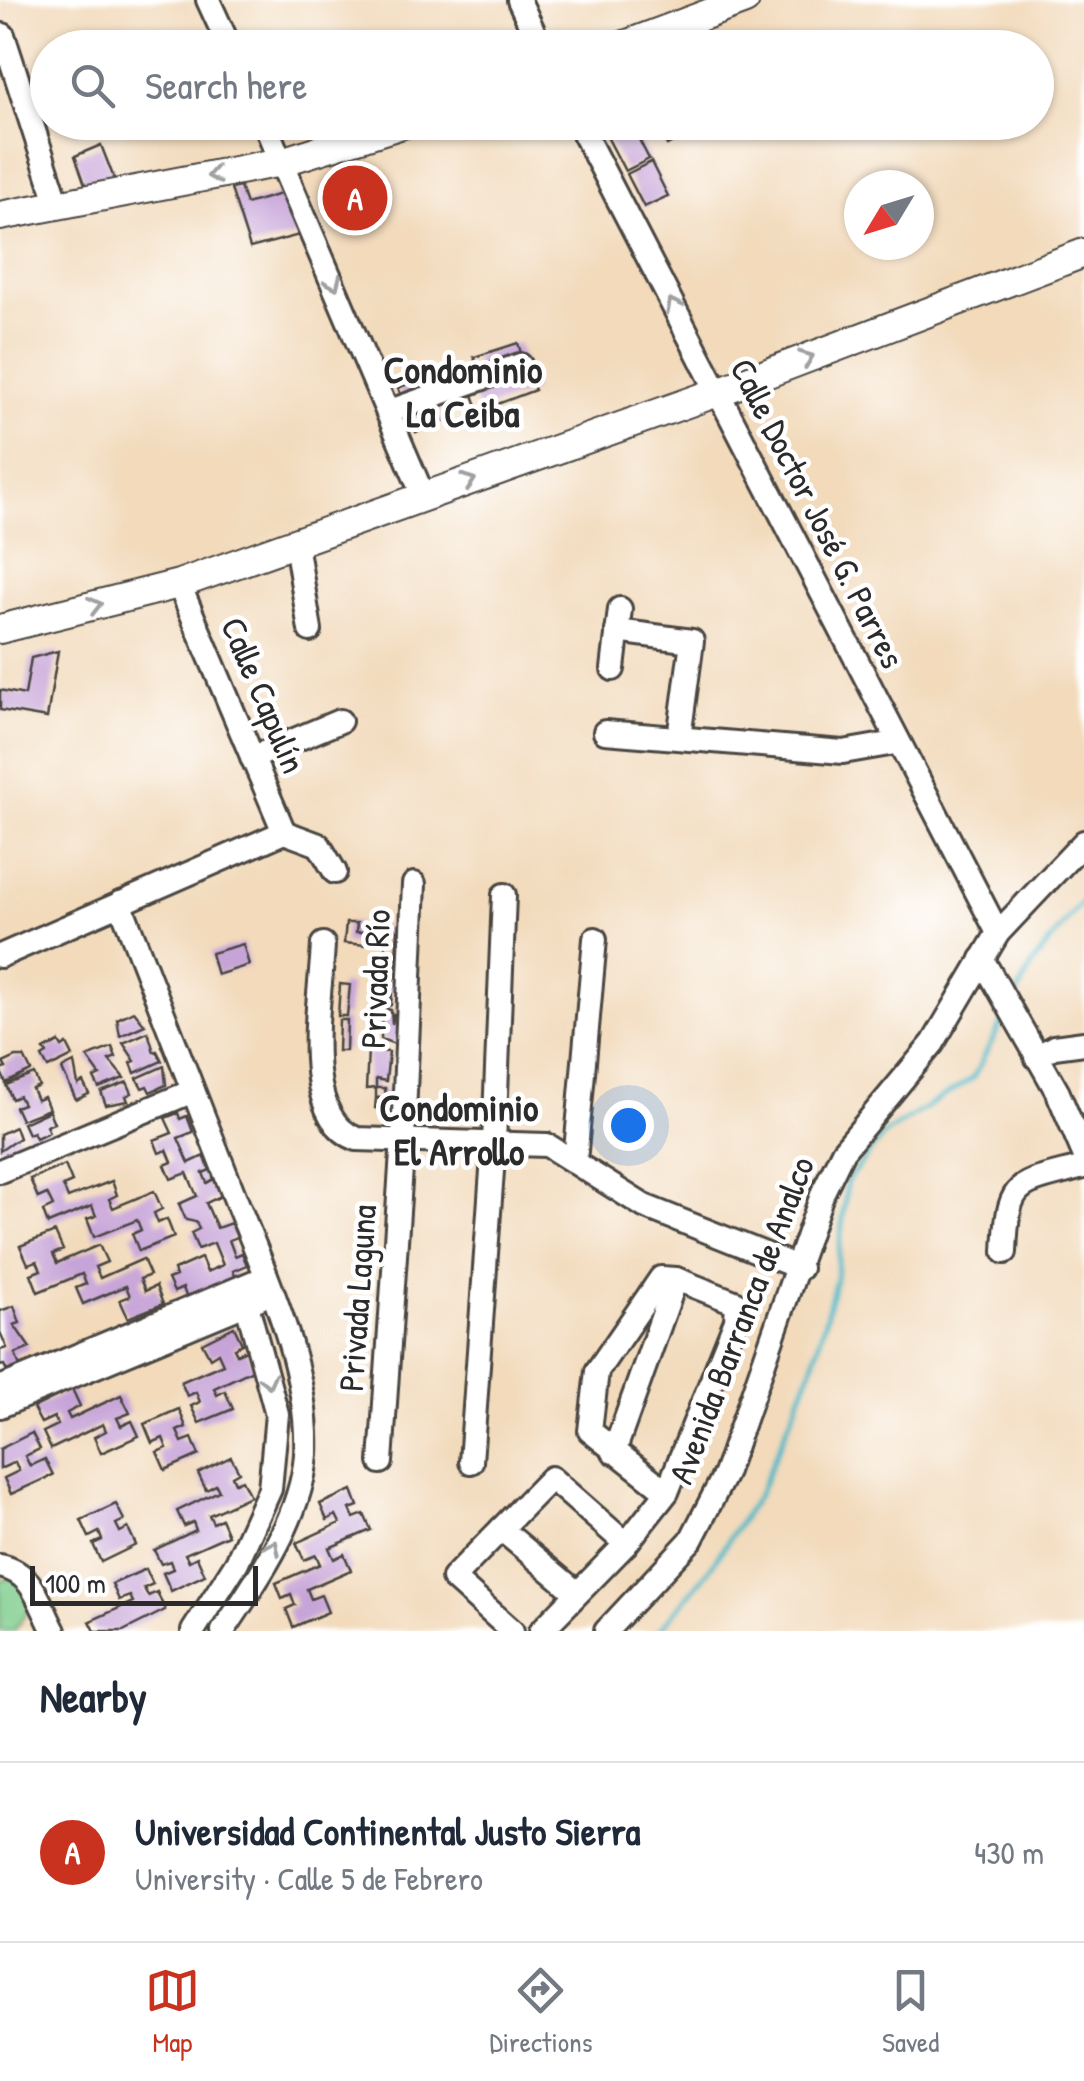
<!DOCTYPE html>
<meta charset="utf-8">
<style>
body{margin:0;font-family:"Patrick Hand",sans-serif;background:#f2f2f3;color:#1f2937}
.compass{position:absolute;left:844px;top:170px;width:90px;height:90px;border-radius:50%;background:#fff;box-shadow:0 2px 8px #0004;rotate:232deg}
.scale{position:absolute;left:30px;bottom:25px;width:228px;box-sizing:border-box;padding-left:10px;border:5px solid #2b2b2b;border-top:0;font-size:28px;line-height:35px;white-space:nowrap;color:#2b2b2b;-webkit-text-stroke:8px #fff;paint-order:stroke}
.you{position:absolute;left:628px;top:1125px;width:35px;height:35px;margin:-25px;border:8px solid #fff;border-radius:50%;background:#1a73e8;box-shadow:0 0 0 15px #1a73e833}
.badge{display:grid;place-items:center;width:65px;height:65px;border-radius:50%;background:#c8321e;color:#fff;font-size:32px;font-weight:700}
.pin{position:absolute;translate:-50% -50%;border:5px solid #fff;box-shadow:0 2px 10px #0006}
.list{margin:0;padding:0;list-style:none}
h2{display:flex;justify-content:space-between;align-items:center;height:130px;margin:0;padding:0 40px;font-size:42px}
h2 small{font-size:32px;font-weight:400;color:#747a83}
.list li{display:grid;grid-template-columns:65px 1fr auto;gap:30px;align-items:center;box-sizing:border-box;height:180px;padding:0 40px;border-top:2px solid #e0e1e3}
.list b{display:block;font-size:38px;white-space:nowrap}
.list p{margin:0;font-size:32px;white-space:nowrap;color:#747a83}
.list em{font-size:32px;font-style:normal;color:#747a83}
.icon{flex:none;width:55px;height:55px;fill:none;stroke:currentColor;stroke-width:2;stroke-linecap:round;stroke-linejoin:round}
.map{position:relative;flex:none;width:1084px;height:1631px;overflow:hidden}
.search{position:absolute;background:#fff;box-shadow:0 2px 8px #0004;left:30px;right:30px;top:30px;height:110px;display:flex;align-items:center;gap:25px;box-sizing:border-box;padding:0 35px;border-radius:55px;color:#747a83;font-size:38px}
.sheet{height:310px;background:#fff}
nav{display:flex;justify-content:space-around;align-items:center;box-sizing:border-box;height:140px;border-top:2px solid #e0e1e3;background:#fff;font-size:28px;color:#747a83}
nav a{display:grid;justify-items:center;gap:5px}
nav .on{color:#c8321e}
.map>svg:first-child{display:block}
.green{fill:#80ce8e;stroke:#567c5c;stroke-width:2.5}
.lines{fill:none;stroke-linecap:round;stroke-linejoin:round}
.stream{stroke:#4bb8c6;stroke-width:5}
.building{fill:#c7a4d8}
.minor-casing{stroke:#494541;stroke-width:28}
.major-casing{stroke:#494541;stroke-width:32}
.minor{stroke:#fff;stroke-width:22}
.major{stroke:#fff;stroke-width:28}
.oneway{stroke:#a0a0a0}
.labels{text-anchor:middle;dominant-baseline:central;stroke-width:9;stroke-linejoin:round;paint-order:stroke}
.street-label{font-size:35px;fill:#2b2b2b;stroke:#fff}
.neighbourhood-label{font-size:38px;font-weight:bold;fill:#2b2b2b;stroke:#fff}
</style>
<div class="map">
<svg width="1084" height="1631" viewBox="0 0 1084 1631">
<rect width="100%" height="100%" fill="#fff"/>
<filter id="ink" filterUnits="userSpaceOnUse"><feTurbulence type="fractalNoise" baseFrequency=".01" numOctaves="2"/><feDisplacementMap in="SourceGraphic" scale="20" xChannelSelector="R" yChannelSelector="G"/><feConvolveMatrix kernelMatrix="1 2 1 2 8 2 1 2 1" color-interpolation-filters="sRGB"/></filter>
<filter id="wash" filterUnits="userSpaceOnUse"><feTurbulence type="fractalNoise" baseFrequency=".0048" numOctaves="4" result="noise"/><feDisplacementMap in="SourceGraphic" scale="40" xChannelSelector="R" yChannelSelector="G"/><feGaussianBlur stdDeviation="2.25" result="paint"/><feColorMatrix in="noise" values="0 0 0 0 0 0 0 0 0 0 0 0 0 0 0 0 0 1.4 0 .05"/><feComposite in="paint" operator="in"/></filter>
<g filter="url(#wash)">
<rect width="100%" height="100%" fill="#f2dabb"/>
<!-- green -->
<polygon class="green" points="14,1577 33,1604 14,1631 0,1631 0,1580"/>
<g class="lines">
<!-- stream -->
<g class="stream">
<polyline points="1013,1002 1033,963 1084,899"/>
<polyline points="659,1631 708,1571 760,1492 812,1368 836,1279 847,1181 884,1134 973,1078 1005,1016"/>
</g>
</g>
<g id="blocks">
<!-- building -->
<g class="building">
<polygon points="612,122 630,122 649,159 625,171 602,127"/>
<polygon points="655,122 692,122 696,129 667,145"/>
<polygon points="101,145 115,181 86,187 75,156"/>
<polygon points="651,162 668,196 644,207 627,174"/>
<polygon points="240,187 246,204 291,191 311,232 250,248 231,189"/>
<polygon points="518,343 523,360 480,374 474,357"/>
<polygon points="447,367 453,382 404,403 398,388"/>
<polygon points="528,374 535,390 479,411 473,395"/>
<polygon points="437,406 443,421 416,432 410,416"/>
<polygon points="58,651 47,718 0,710 0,690 25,695 31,658"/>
<polygon points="346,923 357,923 356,932 367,932 366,945 344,943"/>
<polygon points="376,926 386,926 386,937 388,928 398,930 395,969 384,968 386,937 375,937"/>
<polygon points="243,944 249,965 217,975 211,953"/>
<polygon points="383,979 393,979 391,1005 383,1008 391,1010 392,1024 394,1014 402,1016 400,1046 381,1039"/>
<polygon points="340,984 350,985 347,1016 338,1016"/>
<polygon points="134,1011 145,1025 120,1036 117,1019"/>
<polygon points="339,1020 347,1020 346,1051 338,1051"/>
<polygon points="148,1032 154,1052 157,1051 162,1061 135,1073 131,1063 135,1061 123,1043"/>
<polygon points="59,1042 62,1047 67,1044 73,1056 48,1068 42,1057 47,1054 44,1050"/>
<polygon points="112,1047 116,1057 109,1060 124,1078 99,1088 94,1078 100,1075 87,1057"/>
<polygon points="368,1050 389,1052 386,1081 376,1079 376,1088 385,1088 386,1097 376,1098 386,1100 384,1110 375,1108 376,1098 376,1088 366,1089"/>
<polygon points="16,1057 24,1057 31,1071 6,1083 0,1070 6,1068 3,1063"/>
<polygon points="74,1063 78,1085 83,1082 89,1094 76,1100 62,1069"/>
<polygon points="164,1066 166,1085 150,1092 147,1086 142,1088 137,1078"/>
<polygon points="34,1074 39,1086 32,1089 37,1100 44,1097 49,1109 21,1120 15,1107 23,1104 19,1096 12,1099 6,1085"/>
<polygon points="127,1082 132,1093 126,1096 128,1101 106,1105 101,1092"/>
<polygon points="49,1111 54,1123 46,1126 49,1132 36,1138 33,1132 28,1134 23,1123"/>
<polygon points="178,1113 180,1119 187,1116 193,1132 178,1138 189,1163 204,1156 210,1170 203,1173 207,1183 214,1179 221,1196 206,1203 217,1228 231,1223 237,1237 229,1240 235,1256 242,1253 247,1265 233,1271 239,1285 222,1292 219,1284 198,1298 196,1293 186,1296 183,1288 174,1292 168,1279 176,1276 174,1270 201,1258 207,1272 223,1265 214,1243 198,1249 191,1233 199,1229 196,1222 186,1220 179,1204 197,1196 187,1173 171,1179 165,1165 172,1162 167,1150 159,1153 154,1140 172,1133 165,1118"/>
<polygon points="15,1127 19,1138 0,1151 0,1134"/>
<polygon points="65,1165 72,1182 63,1186 68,1198 112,1181 117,1195 109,1199 113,1208 154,1191 162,1209 154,1213 158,1223 167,1219 174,1237 139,1251 132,1234 141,1230 137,1220 94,1237 87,1219 96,1216 92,1206 48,1224 43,1211 53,1206 47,1194 38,1198 30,1179"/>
<polygon points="55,1232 63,1250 53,1254 57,1263 99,1245 107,1262 95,1267 100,1278 143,1259 150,1275 140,1279 145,1291 156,1286 163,1304 128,1318 120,1300 130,1296 126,1286 83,1304 76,1288 86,1284 82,1274 38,1292 31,1274 41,1270 37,1261 28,1264 20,1246"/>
<polygon points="14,1306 20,1323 14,1325 30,1348 15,1354 20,1366 7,1371 4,1365 0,1366 0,1350 7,1348 0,1332 0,1311"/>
<polygon points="234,1327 242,1344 234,1348 237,1354 246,1350 255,1369 214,1388 217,1395 225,1391 233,1409 199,1423 191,1406 200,1402 196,1392 187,1396 181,1382 223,1364 218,1353 210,1358 202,1343"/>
<polygon points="72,1389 80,1406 67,1413 70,1419 121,1395 130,1413 117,1418 121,1426 132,1421 139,1436 101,1453 94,1437 106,1431 103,1424 51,1449 43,1432 58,1425 54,1417 41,1423 33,1408"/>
<polygon points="179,1409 186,1427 177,1431 182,1442 192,1438 199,1455 165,1470 157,1452 167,1448 163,1438 152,1443 144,1424"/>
<polygon points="32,1433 40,1449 25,1456 30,1466 45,1459 53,1475 11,1494 4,1478 19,1471 15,1462 0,1469 0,1449"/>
<polygon points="231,1457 239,1472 232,1476 235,1483 242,1480 250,1496 209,1515 213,1523 221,1519 228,1535 185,1554 189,1561 197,1557 205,1575 171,1591 163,1573 173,1569 170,1561 161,1564 154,1550 196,1530 193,1522 184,1526 177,1511 219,1491 216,1485 206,1490 198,1473"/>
<polygon points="352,1490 358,1506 350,1509 354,1518 364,1514 371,1530 329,1548 334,1559 344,1554 351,1570 307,1589 311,1599 321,1595 328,1612 293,1627 286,1609 295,1605 291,1594 282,1598 276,1583 320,1564 316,1555 304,1560 296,1543 340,1523 336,1515 327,1520 320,1504"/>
<polygon points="116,1504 124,1520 116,1524 120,1532 128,1528 136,1545 101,1562 93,1544 102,1540 99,1532 89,1537 81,1520"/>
<polygon points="146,1569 153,1584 144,1588 148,1596 157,1592 165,1610 123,1631 95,1631 90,1621 133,1602 130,1596 119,1600 112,1584"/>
</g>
</g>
</g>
<g filter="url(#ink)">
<use href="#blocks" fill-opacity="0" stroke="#494541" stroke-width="2.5"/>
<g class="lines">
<defs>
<g id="minor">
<polyline points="208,0 230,48"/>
<polyline points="519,0 541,48"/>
<polyline points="3,35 58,205"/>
<polyline points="264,122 424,498"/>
<polyline points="578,122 998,933"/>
<polyline points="390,411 520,365"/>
<polyline points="296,543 310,630"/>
<polyline points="179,584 284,832"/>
<polyline points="617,631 692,641 679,738"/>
<polyline points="613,669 620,609"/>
<polyline points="605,732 843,752 895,743"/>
<polyline points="252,758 340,721"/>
<polyline points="284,832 319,845 335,872"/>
<path d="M120,903C157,997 193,1091 230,1185C262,1268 310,1364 306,1454C302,1516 257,1581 223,1631"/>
<path d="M323,944C321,997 297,1117 357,1139L547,1145L644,1206L800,1268"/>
<polyline points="0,956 284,832"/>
<polyline points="982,959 1058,1093 1084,1154"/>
<polyline points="1036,1057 1054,1047 1084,1043"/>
<polyline points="575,1162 595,939"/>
<polyline points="0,1171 193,1091"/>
<path d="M1005,1252C1008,1178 1017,1185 1084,1167"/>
<polyline points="0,1388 254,1282"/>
<polyline points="0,1406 260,1298"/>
<polyline points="614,1452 676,1279"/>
<polyline points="381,1462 403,1138 414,884"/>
<polyline points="471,1462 494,1143 504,895"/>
<polyline points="501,1529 577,1593"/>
<path d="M0,1566C34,1573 39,1603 54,1631"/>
<polyline points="193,1631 237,1562 270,1489 277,1414 242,1287"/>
<polyline points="512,1631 453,1578 551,1478 626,1544"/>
<polyline points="541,1631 626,1544 667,1492 736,1320 737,1303 676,1279 661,1278 597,1371 590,1431 667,1492"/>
<polyline points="606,1631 691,1540 725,1474 823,1192 843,1151 933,1043 998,933 1084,842"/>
</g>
<g id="major">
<polyline points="617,48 745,0"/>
<polyline points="0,216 281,162 409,122"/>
<polyline points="0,629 179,584 718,392 1084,253"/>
</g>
</defs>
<!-- minor casing -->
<use href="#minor" class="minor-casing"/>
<!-- major casing -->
<use href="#major" class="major-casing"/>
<!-- minor -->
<use href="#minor" class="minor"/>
<!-- major -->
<use href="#major" class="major"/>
</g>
<!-- one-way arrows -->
<defs><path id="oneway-chevron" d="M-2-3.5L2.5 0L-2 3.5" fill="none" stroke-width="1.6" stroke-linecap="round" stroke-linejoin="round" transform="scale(2.5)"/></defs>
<g class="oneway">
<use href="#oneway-chevron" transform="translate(214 175) rotate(169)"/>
<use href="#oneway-chevron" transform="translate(334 283) rotate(66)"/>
<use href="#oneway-chevron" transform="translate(673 305) rotate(-117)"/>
<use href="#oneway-chevron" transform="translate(807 358) rotate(-21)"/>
<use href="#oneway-chevron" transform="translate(469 481) rotate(-20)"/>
<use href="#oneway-chevron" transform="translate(95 605) rotate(-14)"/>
<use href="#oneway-chevron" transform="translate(268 1381) rotate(76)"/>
<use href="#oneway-chevron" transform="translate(273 1547) rotate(-64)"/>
</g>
</g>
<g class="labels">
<!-- street labels -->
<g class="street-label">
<text transform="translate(818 513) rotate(63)">Calle Doctor José G. Parres</text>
<text transform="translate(264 695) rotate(67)">Calle Capulín</text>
<text transform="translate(375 979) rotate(-88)">Privada Río</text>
<text transform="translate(357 1298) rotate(-86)">Privada Laguna</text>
<text transform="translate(741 1320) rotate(-69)">Avenida Barranca de Analco</text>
</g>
<!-- neighbourhood labels -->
<g class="neighbourhood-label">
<text x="463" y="369">Condominio<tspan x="463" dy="44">La Ceiba</tspan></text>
<text x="459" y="1107">Condominio<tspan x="459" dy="44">El Arrollo</tspan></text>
</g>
</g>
</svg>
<svg class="compass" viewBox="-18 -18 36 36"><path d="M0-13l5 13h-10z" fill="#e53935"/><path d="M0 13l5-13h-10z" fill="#747a83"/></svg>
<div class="scale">100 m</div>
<div class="you"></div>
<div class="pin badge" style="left:355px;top:198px">A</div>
<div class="search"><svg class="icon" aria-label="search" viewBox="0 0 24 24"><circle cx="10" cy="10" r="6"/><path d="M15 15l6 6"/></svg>Search here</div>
</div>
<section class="sheet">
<h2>Nearby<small></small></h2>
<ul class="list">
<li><span class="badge">A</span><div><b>Universidad Continental Justo Sierra</b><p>University · Calle 5 de Febrero</p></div><em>430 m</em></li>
</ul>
</section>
<nav>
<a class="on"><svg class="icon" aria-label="map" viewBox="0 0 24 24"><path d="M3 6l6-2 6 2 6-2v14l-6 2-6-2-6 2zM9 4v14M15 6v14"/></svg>Map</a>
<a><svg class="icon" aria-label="directions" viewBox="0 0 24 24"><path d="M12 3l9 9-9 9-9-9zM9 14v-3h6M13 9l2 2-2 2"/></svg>Directions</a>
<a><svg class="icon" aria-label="saved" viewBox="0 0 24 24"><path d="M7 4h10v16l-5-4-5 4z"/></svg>Saved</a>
</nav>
